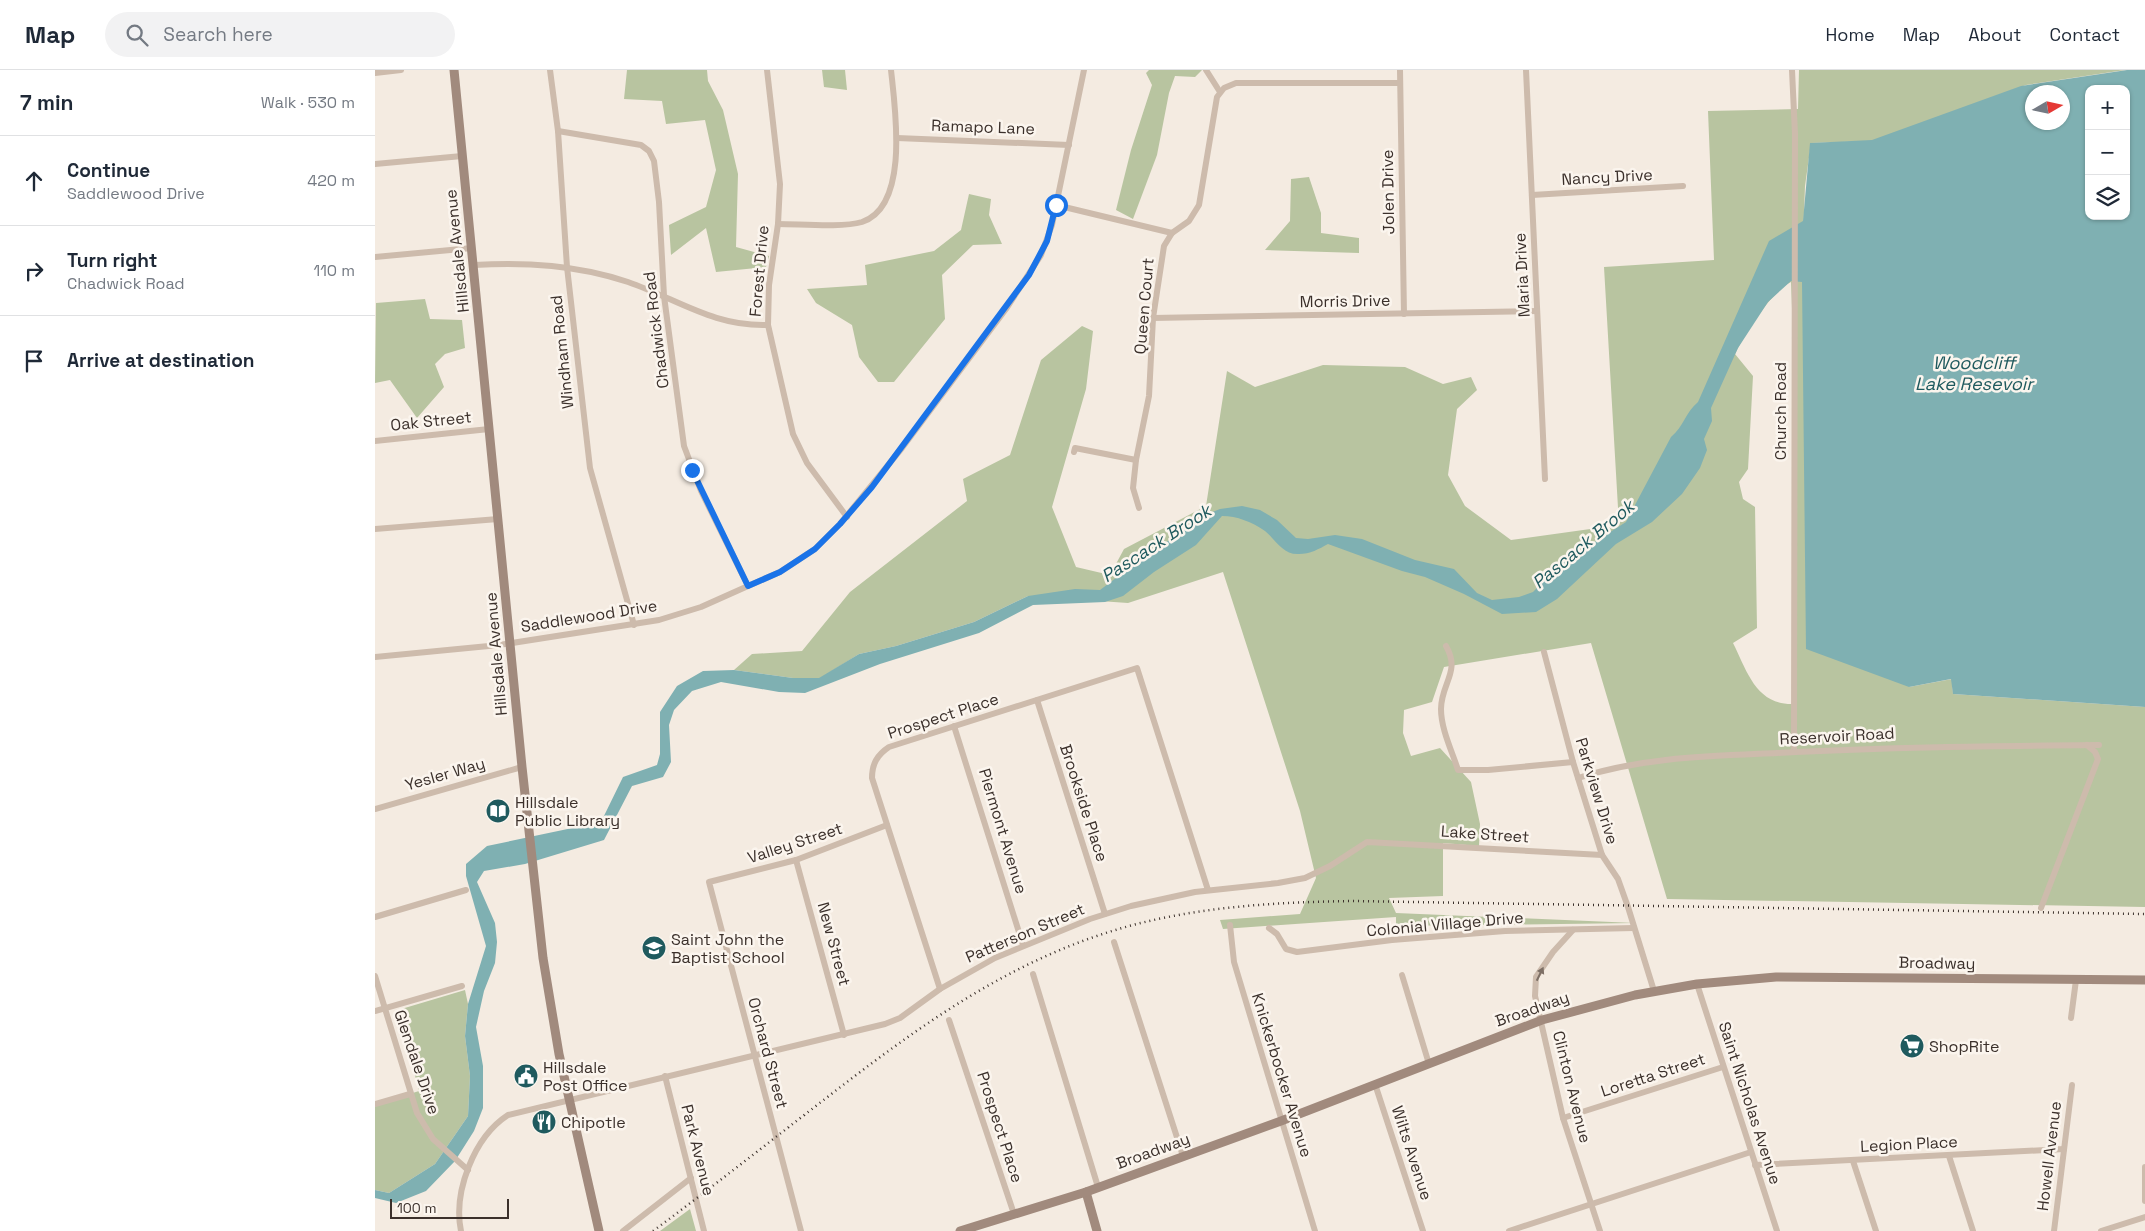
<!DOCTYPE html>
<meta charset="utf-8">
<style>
body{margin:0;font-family:"Space Grotesk",sans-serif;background:#f2f2f3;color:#1f2937}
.controls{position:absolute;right:15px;top:15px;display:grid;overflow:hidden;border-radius:10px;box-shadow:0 1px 4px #0004}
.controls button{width:45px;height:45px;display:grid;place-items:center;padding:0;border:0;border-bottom:1px solid #e0e1e3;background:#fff;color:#1f2937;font:25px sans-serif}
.compass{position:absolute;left:1650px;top:15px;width:45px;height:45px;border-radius:50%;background:#fff;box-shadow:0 1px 4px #0004;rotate:81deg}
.scale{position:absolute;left:15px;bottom:12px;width:119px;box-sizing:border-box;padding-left:5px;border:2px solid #3b302b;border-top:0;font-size:14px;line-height:18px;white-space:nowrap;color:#3b302b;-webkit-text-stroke:4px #fbf5ee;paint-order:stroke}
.stop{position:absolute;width:15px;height:15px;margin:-11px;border:4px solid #1a73e8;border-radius:50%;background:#fff}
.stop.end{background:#1a73e8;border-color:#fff;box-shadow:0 1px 5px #0008}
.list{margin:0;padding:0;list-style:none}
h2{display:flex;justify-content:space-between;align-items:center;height:65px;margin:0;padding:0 20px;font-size:21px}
h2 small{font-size:16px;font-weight:400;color:#747a83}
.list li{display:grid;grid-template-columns:32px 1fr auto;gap:15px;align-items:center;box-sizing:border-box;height:90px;padding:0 20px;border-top:1px solid #e0e1e3}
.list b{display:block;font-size:19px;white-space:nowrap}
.list p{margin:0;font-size:16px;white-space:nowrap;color:#747a83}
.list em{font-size:16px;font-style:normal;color:#747a83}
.icon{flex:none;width:28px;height:28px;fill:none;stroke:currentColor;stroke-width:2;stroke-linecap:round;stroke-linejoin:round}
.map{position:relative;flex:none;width:1770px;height:1161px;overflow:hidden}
header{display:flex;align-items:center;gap:30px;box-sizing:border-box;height:70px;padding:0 25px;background:#fff;border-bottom:1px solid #e0e1e3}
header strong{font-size:24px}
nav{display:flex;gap:28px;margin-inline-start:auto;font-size:18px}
.search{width:350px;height:45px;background:#f2f2f3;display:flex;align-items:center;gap:12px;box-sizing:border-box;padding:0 18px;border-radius:28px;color:#747a83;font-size:19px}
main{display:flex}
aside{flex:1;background:#fff}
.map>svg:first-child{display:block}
.green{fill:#b8c4a0;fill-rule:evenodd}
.water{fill:#7fb0b2;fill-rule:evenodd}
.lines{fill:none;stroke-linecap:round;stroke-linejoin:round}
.street{stroke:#cdbbac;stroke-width:6}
.secondary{stroke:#a18a7d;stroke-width:9}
.rail{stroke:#3b302b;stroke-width:2.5;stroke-dasharray:1 4;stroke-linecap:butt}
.oneway{fill:#7d6f65}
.route{stroke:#1a73e8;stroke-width:6}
.labels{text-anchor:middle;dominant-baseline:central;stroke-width:5;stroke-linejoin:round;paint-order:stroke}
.street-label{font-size:16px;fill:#3b302b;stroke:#fbf5ee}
.poi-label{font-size:16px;fill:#3b302b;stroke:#fbf5ee;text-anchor:start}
.water-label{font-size:18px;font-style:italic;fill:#1f5a5e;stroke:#fbf5ee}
</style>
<header>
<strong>Map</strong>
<div class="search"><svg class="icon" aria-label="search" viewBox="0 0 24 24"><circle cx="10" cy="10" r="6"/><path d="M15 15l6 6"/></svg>Search here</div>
<nav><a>Home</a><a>Map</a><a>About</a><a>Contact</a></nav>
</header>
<main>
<aside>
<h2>7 min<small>Walk · 530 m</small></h2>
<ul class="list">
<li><svg class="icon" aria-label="ahead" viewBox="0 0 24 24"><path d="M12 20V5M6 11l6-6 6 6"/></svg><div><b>Continue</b><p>Saddlewood Drive</p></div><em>420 m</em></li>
<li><svg class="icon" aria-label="right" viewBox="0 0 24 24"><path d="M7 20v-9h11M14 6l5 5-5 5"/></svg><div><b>Turn right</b><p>Chadwick Road</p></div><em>110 m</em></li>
<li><svg class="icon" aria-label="arrive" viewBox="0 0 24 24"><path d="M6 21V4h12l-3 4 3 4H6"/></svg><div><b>Arrive at destination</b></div></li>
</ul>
</aside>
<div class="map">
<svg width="1770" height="1161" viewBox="0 0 1770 1161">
<rect width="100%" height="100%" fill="#f4ebe1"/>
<!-- green -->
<g class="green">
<polygon points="252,0 332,0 333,11 348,40 363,104 361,177 394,186 391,197 341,202 331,158 296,185 294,155 331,137 341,100 330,50 291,54 287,31 249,29"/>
<polygon points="447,0 470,0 472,20 449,17"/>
<polygon points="774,0 827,0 820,7 800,6 794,23 782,85 758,149 741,140 756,80 777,15 771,3"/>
<path d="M1424,0H1750L1651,15L1497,71L1436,73L1430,116L1427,196L1534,617L1577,609L1578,624L1770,637V837L1292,829L1216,573L1069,597L1057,632L1029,640L1028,663L1036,686L1065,678L1096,712L1105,754L1104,776L1068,773V826L1014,828L1021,843L1260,853L1021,856V847L848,859L845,850L925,844L941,808L925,741L848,502L753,533L653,526L599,552L521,576L484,584L444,609L418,608L359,600L377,584L427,581L475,522L592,431L588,409L635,385L666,290L707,256L718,261L711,319L677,437L701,497L735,505L749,479L831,436L852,301L880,317L948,295L1030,297L1068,314L1096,307L1102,320L1082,339L1073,405L1090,436L1136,470L1244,455L1229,197L1339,190L1333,41L1423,39ZM1416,212L1419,291L1418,634C1381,635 1372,601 1358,573L1382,558L1380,437L1368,429L1364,412L1373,399L1378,306L1360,284C1370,263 1396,222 1416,212Z"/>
<polygon points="934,107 946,143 946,163 984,168 984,183 890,180 915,151 916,109"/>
<polygon points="594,124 616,129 614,145 627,174 598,175 567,205 570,249 519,312 503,312 484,287 477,255 441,233 432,219 492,215 490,195 559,181 586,160"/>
<polygon points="50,229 55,249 87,250 90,278 70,284 60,294 69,317 42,348 15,310 0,313 1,233"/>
<polygon points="90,920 93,934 90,966 95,1006 93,1046 60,1094 14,1123 0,1120 0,1035 44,1021 23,940"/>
<polygon points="315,1139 321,1161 285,1161"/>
</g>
<!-- water -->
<path class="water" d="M1752,0H1770V637L1578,624L1576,609L1534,617L1431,579L1427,212L1416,211L1393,232L1363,278L1336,338L1337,351L1329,369L1332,380L1325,398L1307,424L1277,452L1241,474L1182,529L1161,542L1127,544L1089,524L1050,507L1027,501L953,474C944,479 935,484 924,484C908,485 901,470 890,461C877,452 862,446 847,446L821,475L779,502L748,526L730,532L658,535L604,563L505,594L430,623L404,622L346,612L317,621L299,640L294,655L296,692L288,707L257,716L229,770L150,794L109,801L102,812L120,853L122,872L120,893L109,921L101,957L108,996V1038L99,1061L80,1091L51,1121L21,1133L0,1128V1120L14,1123L60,1094L93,1046L95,1006L90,966L93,934L111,876L91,806V794L112,776L226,752L248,707L282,695L285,684V642L302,616L328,601L359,600L418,608H444L484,584L521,576L599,552L653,526L700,519L725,520L769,487L835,443L845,439L867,436L885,440L902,450L921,468L933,469L960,465L987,469L1040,490L1079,499L1102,523L1117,530L1144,527L1158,522L1185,494L1251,452L1296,367C1309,356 1310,343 1323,332L1394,171L1428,151L1435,73L1497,70L1646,16ZM1714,19H1751V146H1714ZM1658,22H1688V52H1658Z"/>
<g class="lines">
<!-- street -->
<g class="street">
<polyline points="175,0 183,61 192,197 215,398 259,555"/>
<polyline points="392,0 405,114 403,154 394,215 393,255 418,364 432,393 472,447"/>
<polyline points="831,0 845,22"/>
<polyline points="1025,0 1029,244"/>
<polyline points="1151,0 1170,409"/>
<polyline points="1417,0 1420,64 1419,682"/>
<polyline points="0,3 26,0"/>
<polyline points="183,61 266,75 274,81 279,91 284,132 289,226 309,376 326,421 373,516"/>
<polyline points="522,68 694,75"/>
<polyline points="0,94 87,86"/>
<polyline points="1157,125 1308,116"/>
<polyline points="681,135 797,163"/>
<path d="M403,154C425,154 467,158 487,152C535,136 520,38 516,0"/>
<polyline points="0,187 97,178"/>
<path d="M99,195C152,192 202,195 253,212C302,229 339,257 393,255"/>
<polyline points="778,248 1162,241"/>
<polyline points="0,371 114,359"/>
<polyline points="699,382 700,378 761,390"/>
<polyline points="764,438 758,418 761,390 774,326 778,248 789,176 797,163 814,151 824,135 842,27 849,18 861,13 1025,13"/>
<polyline points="0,459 123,449"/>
<path d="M1071,576C1086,602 1066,613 1066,639C1066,659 1077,681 1083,700H1113L1198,692"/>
<polyline points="1169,582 1198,692 1227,785 1243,809 1253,837 1279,921"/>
<polyline points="0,587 124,575 284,550 326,537 373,516 405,502 440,479 465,454 527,378 631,239 666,185 677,155 709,0"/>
<polyline points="662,630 730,844"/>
<polyline points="579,656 648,875"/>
<path d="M1203,708C1268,687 1334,686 1402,683C1509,677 1617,676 1724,675"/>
<polyline points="0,739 147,697"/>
<polyline points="421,790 469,965"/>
<polyline points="1666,838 1723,689 1720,682 1712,675"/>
<polyline points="0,847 91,820"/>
<polyline points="855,855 859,892 940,1161"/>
<polyline points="894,858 902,864 911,879 922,882 1017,870 1130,861 1259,858"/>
<polyline points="1198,860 1178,882 1161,907 1160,926 1188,1048 1225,1161"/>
<polyline points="739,872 808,1086"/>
<polyline points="658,904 723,1117"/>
<polyline points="1027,905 1054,994"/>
<polyline points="0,906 42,1043 58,1069 93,1100"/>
<polyline points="1322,914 1402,1161"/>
<path d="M565,919L497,708C497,694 502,685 514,677L762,598L833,820"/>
<polyline points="0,941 87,916"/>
<polyline points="1696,948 1701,910"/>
<polyline points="574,950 639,1144"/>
<polyline points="290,1006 329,1161"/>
<polyline points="1000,1014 1048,1161"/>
<polyline points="0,1034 35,1024"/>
<polyline points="1188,1048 1348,997"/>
<polyline points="1574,1086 1598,1161"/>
<polyline points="1478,1091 1501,1161"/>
<polyline points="1380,1095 1689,1079"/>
<polyline points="1770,1097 1770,1131"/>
<path d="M86,1161C78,1122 99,1067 133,1045L510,954L525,948L565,919L620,888L715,849L756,836L820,822L903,813L930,808L955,796L992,772L1227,785"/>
<polyline points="248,1161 316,1108"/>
<polyline points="426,1161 334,812 421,790 512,755"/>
<polyline points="1134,1161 1376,1082"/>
<polyline points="1679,1161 1697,1015"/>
<polyline points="1726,1161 1770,1147"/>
</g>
<!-- secondary -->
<g class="secondary">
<polyline points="79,0 147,697 168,888 184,984 224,1161"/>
<polyline points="711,1122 722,1161"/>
<polyline points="585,1161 711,1122 906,1051 1167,950 1260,925 1322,914 1401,907 1770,910"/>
</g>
<!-- rail -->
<path class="rail" d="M278,1161C332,1121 384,1080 437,1039C545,955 650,876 788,848C851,835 914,832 978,831L1770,844"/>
</g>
<!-- one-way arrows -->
<defs><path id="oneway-solid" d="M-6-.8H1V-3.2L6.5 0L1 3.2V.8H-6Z" transform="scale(1.25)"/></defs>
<use class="oneway" href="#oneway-solid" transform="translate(1165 904) rotate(-64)"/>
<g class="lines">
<!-- route -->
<polyline class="route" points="317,400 373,516 405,502 440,479 465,454 497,417 654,205 672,171 681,135"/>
</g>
<!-- icons -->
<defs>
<symbol id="library-disc" viewBox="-11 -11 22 22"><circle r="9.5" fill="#1f5a5e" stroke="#fbf5ee"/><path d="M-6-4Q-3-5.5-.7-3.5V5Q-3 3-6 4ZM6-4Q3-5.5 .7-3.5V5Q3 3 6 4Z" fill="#fff"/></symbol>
<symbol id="school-disc" viewBox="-11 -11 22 22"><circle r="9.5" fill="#1f5a5e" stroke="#fbf5ee"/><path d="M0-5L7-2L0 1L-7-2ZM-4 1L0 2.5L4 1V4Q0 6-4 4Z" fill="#fff"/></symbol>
<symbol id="supermarket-disc" viewBox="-11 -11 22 22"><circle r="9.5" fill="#1f5a5e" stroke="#fbf5ee"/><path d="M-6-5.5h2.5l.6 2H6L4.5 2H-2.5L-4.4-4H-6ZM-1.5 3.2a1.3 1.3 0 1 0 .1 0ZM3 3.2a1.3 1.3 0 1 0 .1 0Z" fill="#fff"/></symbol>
<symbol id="civic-disc" viewBox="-11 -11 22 22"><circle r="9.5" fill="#1f5a5e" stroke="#fbf5ee"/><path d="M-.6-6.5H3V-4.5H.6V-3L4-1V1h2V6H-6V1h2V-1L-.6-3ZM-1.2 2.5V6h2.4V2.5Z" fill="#fff"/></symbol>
<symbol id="restaurant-disc" viewBox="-11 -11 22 22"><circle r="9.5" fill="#1f5a5e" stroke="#fbf5ee"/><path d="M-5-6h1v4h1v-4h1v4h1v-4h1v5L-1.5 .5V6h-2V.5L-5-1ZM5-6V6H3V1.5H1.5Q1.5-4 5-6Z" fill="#fff"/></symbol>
</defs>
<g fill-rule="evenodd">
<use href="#library-disc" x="109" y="727" width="28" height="28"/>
<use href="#school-disc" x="265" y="864" width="28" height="28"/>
<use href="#supermarket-disc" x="1523" y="962" width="28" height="28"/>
<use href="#civic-disc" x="137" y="992" width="28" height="28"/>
<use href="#restaurant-disc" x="155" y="1038" width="28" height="28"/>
</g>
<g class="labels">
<!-- street labels -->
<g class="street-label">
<text transform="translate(608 57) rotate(2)">Ramapo Lane</text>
<text transform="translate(1232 107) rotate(-3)">Nancy Drive</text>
<text transform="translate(1013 122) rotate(-91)">Jolen Drive</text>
<text transform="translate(82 181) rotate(-96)">Hillsdale Avenue</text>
<text transform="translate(384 201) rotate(-85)">Forest Drive</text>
<text transform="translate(1147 205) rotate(-93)">Maria Drive</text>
<text transform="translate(970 231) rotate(-1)">Morris Drive</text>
<text transform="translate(769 236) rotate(-85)">Queen Court</text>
<text transform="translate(281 260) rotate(-97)">Chadwick Road</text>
<text transform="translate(187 282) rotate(-96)">Windham Road</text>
<text transform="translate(1405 341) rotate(-90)">Church Road</text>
<text transform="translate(56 351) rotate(-6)">Oak Street</text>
<text transform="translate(214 546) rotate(-9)">Saddlewood Drive</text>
<text transform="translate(121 584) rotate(-95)">Hillsdale Avenue</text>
<text transform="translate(568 646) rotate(-18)">Prospect Place</text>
<text transform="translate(1462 666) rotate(-3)">Reservoir Road</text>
<text transform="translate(70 704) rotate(-16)">Yesler Way</text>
<text transform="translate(1222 721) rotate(73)">Parkview Drive</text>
<text transform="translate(709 733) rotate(72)">Brookside Place</text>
<text transform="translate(628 761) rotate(73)">Piermont Avenue</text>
<text transform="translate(1110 764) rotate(4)">Lake Street</text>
<text transform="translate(420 773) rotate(-18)">Valley Street</text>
<text transform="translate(1070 854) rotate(-5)">Colonial Village Drive</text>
<text transform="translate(650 863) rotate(-23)">Patterson Street</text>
<text transform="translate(459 874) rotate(75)">New Street</text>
<text transform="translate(1562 893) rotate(1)">Broadway</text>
<text transform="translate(1157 939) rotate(-19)">Broadway</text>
<text transform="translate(393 983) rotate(75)">Orchard Street</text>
<text transform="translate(42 992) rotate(71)">Glendale Drive</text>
<text transform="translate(907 1005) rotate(73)">Knickerbocker Avenue</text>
<text transform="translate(1278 1005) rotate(-18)">Loretta Street</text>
<text transform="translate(1197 1017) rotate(76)">Clinton Avenue</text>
<text transform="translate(1375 1033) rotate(72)">Saint Nicholas Avenue</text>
<text transform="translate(625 1057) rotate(72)">Prospect Place</text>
<text transform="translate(1534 1074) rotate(-3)">Legion Place</text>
<text transform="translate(323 1080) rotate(76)">Park Avenue</text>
<text transform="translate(778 1081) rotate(-20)">Broadway</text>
<text transform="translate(1037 1083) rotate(72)">Wilts Avenue</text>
<text transform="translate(1674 1086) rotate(-83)">Howell Avenue</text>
</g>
<!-- poi labels -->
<g class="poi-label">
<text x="140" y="732">Hillsdale<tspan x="140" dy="18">Public Library</tspan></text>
<text x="296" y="869">Saint John the<tspan x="296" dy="18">Baptist School</tspan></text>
<text x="1554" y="976">ShopRite</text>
<text x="168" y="997">Hillsdale<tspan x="168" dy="18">Post Office</tspan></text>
<text x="186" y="1052">Chipotle</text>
</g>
<!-- water labels -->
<g class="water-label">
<text x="1599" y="292">Woodcliff<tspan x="1599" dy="21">Lake Resevoir</tspan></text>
<text transform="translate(781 473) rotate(-33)">Pascack Brook</text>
<text transform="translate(1208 474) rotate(-40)">Pascack Brook</text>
</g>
</g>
</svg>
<div class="controls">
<button>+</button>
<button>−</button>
<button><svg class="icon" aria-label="layers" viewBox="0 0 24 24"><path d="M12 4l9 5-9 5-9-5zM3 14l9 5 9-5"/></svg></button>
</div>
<svg class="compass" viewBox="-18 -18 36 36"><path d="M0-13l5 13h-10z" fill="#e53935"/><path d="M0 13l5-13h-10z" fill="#747a83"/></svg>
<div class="scale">100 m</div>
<div class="stop" style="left:681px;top:135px"></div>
<div class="stop end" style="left:317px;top:400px"></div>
</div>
</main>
